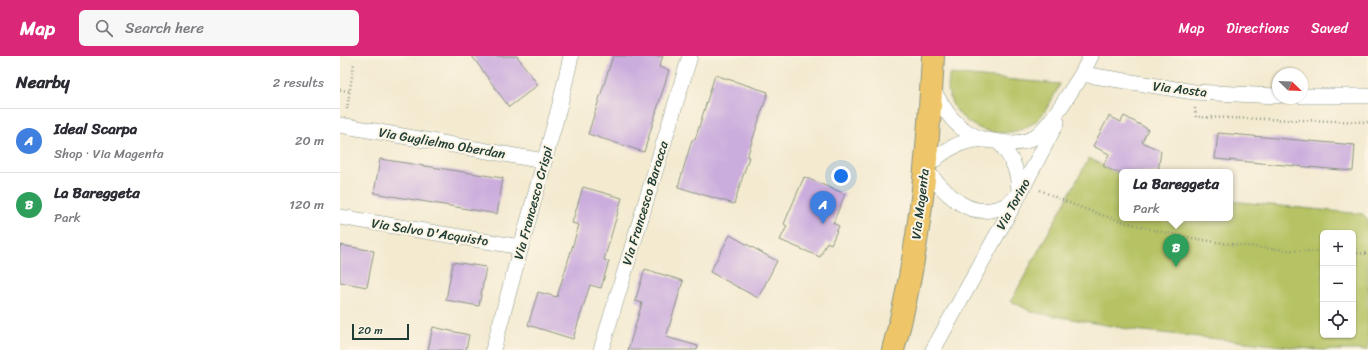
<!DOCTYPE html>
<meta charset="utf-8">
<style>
body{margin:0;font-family:Sriracha,sans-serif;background:#f7f7f7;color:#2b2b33}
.controls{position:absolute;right:12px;bottom:12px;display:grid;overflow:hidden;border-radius:6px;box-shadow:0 1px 3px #0004}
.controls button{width:36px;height:36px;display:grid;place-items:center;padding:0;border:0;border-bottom:1px solid #e1e1e2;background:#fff;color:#2b2b33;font:20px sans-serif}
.compass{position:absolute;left:932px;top:12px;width:36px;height:36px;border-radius:50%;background:#fff;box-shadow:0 1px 3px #0004;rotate:113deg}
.scale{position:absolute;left:12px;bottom:10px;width:57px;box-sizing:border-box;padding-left:4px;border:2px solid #1f3d34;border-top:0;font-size:11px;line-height:14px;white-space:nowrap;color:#1f3d34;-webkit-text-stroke:3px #fcf5e5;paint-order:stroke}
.you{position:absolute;left:501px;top:120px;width:14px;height:14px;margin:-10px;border:3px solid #fff;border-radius:50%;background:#1a73e8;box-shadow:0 0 0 6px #1a73e833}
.badge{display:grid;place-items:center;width:26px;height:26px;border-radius:50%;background:#db2777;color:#fff;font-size:13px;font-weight:700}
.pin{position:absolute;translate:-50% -33px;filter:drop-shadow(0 1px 2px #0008)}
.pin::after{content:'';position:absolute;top:21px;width:14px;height:12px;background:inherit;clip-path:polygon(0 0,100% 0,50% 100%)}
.popup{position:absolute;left:779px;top:113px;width:114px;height:52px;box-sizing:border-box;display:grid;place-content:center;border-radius:6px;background:#fff;filter:drop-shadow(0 1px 3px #0005);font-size:13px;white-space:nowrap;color:#7c7c81}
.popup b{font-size:15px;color:#2b2b33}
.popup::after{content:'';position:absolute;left:50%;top:100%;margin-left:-8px;border:8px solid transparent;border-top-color:#fff}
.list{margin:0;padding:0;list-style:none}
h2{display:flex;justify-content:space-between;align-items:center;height:52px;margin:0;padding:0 16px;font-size:17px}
h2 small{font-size:13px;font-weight:400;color:#7c7c81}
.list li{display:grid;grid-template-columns:26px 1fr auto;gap:12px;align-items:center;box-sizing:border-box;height:64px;padding:0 16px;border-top:1px solid #e1e1e2}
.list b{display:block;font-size:15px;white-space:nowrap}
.list p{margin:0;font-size:13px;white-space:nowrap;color:#7c7c81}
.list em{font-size:13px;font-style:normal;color:#7c7c81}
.icon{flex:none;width:22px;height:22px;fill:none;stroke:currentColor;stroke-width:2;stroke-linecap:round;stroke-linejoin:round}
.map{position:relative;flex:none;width:1028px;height:294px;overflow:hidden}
header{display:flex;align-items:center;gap:24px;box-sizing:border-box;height:56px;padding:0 20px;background:#db2777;color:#fff}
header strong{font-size:19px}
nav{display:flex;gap:22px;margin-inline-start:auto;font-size:14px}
.search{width:280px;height:36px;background:#f7f7f7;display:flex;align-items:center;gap:10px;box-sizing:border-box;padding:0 14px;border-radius:6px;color:#7c7c81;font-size:15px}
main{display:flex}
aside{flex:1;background:#fff}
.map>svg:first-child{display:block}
.green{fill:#b6c264;stroke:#6a804c;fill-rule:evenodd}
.building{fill:#caacdd}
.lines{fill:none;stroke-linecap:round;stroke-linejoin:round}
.minor-casing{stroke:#899482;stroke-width:16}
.primary-casing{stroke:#899482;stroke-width:24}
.path{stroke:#899482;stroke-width:2.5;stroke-dasharray:1 3;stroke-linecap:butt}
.minor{stroke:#fff;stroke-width:15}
.primary{stroke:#eec569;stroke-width:22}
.labels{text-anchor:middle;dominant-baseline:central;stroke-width:4;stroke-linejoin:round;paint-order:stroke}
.street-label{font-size:13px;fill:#1f3d34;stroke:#fcf5e5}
</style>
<header>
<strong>Map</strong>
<div class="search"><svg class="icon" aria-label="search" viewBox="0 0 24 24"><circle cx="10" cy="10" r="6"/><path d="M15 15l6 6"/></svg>Search here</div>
<nav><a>Map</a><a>Directions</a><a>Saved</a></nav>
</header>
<main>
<aside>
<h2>Nearby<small>2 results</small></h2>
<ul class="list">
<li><span class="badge" style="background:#3f7fe0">A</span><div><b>Ideal Scarpa</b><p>Shop · Via Magenta</p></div><em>20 m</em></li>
<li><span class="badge" style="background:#2e9e5b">B</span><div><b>La Bareggeta</b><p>Park</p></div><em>120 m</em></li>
</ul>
</aside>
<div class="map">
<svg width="1028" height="294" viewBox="0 0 1028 294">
<rect width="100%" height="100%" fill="#fcf5e5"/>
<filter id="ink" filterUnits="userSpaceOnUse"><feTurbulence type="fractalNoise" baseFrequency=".025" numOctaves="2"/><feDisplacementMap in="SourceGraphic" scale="8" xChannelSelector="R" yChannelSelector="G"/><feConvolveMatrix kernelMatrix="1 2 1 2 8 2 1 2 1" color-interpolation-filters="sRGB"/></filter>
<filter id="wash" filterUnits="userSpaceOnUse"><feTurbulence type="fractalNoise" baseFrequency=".012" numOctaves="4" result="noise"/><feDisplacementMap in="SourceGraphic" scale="16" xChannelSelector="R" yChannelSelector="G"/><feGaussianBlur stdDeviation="0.9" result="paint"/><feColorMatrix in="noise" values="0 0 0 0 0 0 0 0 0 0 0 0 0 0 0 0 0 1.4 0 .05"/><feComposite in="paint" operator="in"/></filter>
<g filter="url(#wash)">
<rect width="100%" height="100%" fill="#f3ead0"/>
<!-- green -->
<g class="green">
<path d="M609,18L720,28C713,41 706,59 692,68C663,87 619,74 609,39C607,32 609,25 609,18Z"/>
<path d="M749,102L782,119V162H890V145L1023,158L1028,165V294H980L794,274L692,256L671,245ZM983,177H1013V279H983Z"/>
</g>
<g id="blocks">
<!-- building -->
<g class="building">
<polygon points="132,0 177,0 198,29 169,51"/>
<polygon points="273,0 323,0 319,11 329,14 304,96 248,78"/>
<polygon points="375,19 428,36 407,101 409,101 394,148 338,131 352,84 355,84"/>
<polygon points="769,60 781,66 784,60 808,73 802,86 821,95 818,116 775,116 763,110 769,98 753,90"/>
<polygon points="878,77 1015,89 1013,115 875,103"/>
<polygon points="40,103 163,122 157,158 34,137"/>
<polygon points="464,121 505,138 493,167 499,170 491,188 487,186 480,201 440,184 447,170 444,168"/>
<polygon points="243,131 282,142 264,204 269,205 261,232 250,229 233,283 188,269 198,236 217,241 239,169 232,167"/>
<polygon points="390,179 437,205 418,242 370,216"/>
<polygon points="0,189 34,195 27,231 0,226"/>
<polygon points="113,206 146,211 139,250 106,244"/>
<polygon points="305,213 343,225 326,281 358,290 357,294 288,294 302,247 295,245"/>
<polygon points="93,271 129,279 126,294 88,294"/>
</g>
</g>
</g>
<g filter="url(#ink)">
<use href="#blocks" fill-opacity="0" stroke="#899482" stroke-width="1"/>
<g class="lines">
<defs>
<g id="minor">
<polyline points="742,18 854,36 938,40"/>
<polyline points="737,27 751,0"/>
<path d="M592,32C607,58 615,73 644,84"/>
<polyline points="962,40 1028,40"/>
<polyline points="0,69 204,105"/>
<path d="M659,86C673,103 679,116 679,139C674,142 670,148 664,150C629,166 606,137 585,113C601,96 621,82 646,84C662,86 676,90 691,83C709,74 730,35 742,18"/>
<polyline points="0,161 181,191"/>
<polyline points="153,294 220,48 231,0"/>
<polyline points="261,294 350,0"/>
<polyline points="593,294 679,139 717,66"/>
</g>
<path id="primary" d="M553,294C580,198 588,99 593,0"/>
</defs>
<!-- minor casing -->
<use href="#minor" class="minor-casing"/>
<!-- primary casing -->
<use href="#primary" class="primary-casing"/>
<!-- path -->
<g class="path">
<polyline points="0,34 10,35"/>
<polyline points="855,52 856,61 1028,66"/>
<polyline points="7,53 14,7"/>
<path d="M700,134C788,176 887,192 983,196"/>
<polyline points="1013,197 1028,198"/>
</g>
<!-- minor -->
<use href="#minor" class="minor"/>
<!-- primary -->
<use href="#primary" class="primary"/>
</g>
</g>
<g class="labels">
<!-- street labels -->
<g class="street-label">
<text transform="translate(840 33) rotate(7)">Via Aosta</text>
<text transform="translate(102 87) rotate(10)">Via Guglielmo Oberdan</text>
<text transform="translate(193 147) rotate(-75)">Via Francesco Crispi</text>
<text transform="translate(305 147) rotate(-73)">Via Francesco Baracca</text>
<text transform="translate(580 148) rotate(-83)">Via Magenta</text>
<text transform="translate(673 148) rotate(-61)">Via Torino</text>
<text transform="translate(90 176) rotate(9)">Via Salvo D'Acquisto</text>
</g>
</g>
</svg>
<div class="controls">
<button>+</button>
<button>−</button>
<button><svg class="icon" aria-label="locate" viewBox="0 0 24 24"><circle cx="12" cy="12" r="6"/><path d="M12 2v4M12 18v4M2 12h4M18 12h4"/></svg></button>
</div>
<svg class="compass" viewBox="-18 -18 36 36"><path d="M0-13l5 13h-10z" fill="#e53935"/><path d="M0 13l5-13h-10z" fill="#7c7c81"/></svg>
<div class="scale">20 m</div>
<div class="you"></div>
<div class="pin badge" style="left:483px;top:168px;background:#3f7fe0">A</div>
<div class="pin badge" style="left:836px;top:211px;background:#2e9e5b">B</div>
<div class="popup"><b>La Bareggeta</b>Park</div>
</div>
</main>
